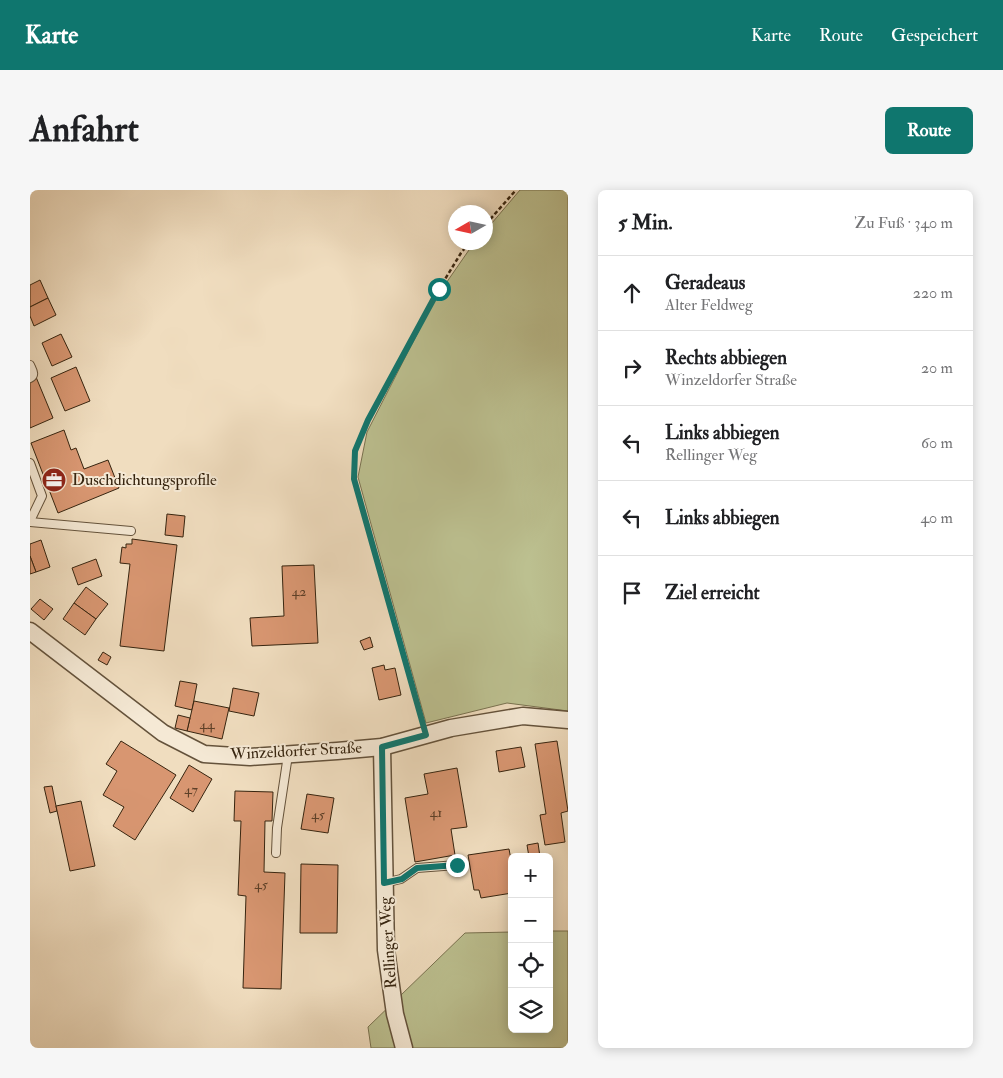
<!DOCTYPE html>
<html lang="de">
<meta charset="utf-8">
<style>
body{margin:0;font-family:"IM FELL Double Pica",serif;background:#f6f6f6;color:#202124}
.controls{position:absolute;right:15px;bottom:15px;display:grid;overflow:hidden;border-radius:8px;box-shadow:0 2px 12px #0003}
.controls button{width:45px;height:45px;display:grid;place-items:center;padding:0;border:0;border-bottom:1px solid #e0e0e0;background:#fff;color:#202124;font:25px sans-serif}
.compass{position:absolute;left:418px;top:15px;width:45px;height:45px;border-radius:50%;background:#fff;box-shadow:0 2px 12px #0003;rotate:261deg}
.stop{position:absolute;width:15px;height:15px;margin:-11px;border:4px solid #0f766e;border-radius:50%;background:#fff}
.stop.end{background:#0f766e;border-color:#fff;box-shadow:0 1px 5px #0008}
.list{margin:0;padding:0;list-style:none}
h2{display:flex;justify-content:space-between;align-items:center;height:65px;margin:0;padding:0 20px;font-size:21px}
h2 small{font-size:16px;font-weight:400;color:#757577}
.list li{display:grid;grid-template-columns:32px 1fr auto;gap:15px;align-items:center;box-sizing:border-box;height:75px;padding:0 20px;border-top:1px solid #e0e0e0}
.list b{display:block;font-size:19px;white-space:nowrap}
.list p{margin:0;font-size:16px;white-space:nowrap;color:#757577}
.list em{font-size:16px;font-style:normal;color:#757577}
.icon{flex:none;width:28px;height:28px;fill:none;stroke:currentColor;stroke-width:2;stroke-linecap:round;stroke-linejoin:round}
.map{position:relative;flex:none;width:538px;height:858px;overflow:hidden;border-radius:8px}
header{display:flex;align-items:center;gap:30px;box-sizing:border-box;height:70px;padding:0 25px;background:#0f766e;color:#fff}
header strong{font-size:24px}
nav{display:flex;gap:28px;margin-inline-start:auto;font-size:18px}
.intro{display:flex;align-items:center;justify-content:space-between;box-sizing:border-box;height:120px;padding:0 30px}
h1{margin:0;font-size:35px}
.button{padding:12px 22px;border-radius:8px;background:#0f766e;color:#fff;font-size:18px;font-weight:700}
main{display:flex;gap:30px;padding:0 30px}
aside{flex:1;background:#fff;border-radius:8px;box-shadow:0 2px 12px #0003}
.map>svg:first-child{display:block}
.green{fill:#bcc090;stroke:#797250}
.building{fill:#d89671;stroke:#36240f}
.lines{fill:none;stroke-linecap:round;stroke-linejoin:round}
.service-casing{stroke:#64523b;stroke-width:10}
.minor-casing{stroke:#64523b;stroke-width:19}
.path{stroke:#36240f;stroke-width:2.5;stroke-dasharray:4 2.5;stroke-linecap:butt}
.service{stroke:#f5e9d5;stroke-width:8}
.minor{stroke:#f5e9d5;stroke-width:16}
.route{stroke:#0f766e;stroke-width:6}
.labels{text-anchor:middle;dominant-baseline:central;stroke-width:4;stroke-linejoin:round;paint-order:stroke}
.number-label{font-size:14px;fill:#5e4028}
.poi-label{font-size:16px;fill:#36240f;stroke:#f5e9d5;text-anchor:start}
.street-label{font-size:16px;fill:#36240f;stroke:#f5e9d5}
</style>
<header>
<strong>Karte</strong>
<nav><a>Karte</a><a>Route</a><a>Gespeichert</a></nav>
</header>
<div class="intro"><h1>Anfahrt</h1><a class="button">Route</a></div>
<main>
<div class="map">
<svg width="538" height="858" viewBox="0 0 538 858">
<rect width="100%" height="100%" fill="#f0ddbf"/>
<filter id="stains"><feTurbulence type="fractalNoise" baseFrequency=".004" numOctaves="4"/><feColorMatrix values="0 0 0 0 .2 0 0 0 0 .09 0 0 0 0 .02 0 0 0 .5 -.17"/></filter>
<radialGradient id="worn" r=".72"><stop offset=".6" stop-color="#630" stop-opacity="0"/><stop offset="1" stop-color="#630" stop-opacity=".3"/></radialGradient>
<!-- green -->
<g class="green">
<polygon points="490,0 538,0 538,521 477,513 396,533 328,287 337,242 405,109 439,60 445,53 456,52 456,40"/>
<polygon points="519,741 538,741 538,858 341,858 338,837 435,743 482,742 482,839 519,839"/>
</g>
<!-- building -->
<g class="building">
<polygon points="10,90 18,108 0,117 0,95"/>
<polygon points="18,108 26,125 4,136 0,126 0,117"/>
<polygon points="31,144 42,167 22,176 12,153"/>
<polygon points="46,177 60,211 35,221 21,188"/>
<polygon points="6,187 23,228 0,238 0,190"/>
<polygon points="34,240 41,260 46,258 54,279 78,270 89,298 28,323 1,253"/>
<polygon points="137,324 155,326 153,347 135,345"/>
<polygon points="102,349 147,355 134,461 90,456 100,374 90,373 92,357 96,358 96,354 102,354"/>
<polygon points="11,350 20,377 6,382 0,366 0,354"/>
<polygon points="0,366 6,382 0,384"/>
<polygon points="66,369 72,386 48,395 42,378"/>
<polygon points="284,375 288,453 222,456 220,428 254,426 252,376"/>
<polygon points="56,397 78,414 66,429 44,413"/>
<polygon points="10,409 23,419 14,430 1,419"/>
<polygon points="44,413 66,429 55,445 33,429"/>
<polygon points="340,447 343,457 334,460 330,451"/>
<polygon points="73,462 81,467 77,475 68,470"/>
<polygon points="354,475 355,480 365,478 371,505 349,510 342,478"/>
<polygon points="150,491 167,494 162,520 145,516"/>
<polygon points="203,498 229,503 224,526 199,521"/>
<polygon points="164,511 199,518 192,549 157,541"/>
<polygon points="148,525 160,528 157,541 145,538"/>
<polygon points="91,551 146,585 105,650 83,636 94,617 73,605 87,581 76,574"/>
<polygon points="527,551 538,621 531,623 535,652 515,655 510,625 516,624 505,554"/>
<polygon points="491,557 495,577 469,582 466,561"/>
<polygon points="159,575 182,589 163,622 140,608"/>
<polygon points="427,578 437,637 421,639 425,665 385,672 375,608 398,604 394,584"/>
<polygon points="22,596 27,621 20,623 14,597"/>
<polygon points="205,601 243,602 242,631 235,631 234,682 255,683 251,799 213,798 216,706 208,705 211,631 204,631"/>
<polygon points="277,604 304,608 298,643 271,639"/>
<polygon points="51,611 65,676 40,681 26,616"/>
<polygon points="508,653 510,667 499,667 497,655"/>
<polygon points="479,659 482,675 482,703 451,708 449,700 444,700 438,665"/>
<polygon points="271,674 308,675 307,743 270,743"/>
</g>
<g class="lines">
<defs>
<g id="service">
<path d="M0,175C2,180 6,185 0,188"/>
<polyline points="0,273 12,306 0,331"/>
<polyline points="0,332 101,341"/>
<polyline points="246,663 247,638 258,565"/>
<polyline points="354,693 371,689 387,678 427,675"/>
</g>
<g id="minor">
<polyline points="0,441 133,543 174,564 220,567 307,561 352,557 421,538 493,526 538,530"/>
<polyline points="352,557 356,760 365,824 374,858"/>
</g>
</defs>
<!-- service casing -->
<use href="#service" class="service-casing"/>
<!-- minor casing -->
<use href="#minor" class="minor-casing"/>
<!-- path -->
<g class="path">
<polyline points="456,34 486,0"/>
<polyline points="392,531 324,289 325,261 338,230 409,99 431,63 440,52"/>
</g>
<!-- service -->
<use href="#service" class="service"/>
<!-- minor -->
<use href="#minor" class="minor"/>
</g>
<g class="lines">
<!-- route -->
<polyline class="route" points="409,99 338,230 325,261 324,289 396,545 352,557 354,693 372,689 387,678 427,675"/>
</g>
<!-- icons -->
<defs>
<symbol id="office-disc" viewBox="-11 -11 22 22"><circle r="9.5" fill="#8f2418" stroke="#f5e9d5"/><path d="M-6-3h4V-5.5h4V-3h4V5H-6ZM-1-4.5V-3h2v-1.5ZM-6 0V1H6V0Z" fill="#fff"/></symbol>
</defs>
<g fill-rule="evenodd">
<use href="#office-disc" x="10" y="276" width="28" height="28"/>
</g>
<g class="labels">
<!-- number labels -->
<g class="number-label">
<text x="269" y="401">42</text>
<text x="177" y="534">44</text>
<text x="161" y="599">47</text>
<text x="406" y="622">41</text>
<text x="288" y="624">45</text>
<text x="231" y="694">45</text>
</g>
<!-- poi labels -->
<g class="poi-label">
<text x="42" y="290">Duschdichtungsprofile</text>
</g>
<!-- street labels -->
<g class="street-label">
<text transform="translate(266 561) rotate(-3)">Winzeldorfer Straße</text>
<text transform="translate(358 753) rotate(-94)">Rellinger Weg</text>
</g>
</g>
<rect width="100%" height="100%" filter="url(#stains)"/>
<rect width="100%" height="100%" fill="url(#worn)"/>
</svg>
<div class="controls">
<button>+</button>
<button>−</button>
<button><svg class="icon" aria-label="locate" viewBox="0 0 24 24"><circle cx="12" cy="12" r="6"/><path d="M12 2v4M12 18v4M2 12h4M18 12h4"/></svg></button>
<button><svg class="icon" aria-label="layers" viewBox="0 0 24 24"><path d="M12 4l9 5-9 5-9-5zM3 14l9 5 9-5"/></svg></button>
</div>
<svg class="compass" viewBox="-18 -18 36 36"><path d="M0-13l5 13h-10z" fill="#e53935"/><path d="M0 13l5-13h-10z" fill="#757577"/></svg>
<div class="stop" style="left:409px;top:99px"></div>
<div class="stop end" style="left:427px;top:675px"></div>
</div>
<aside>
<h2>5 Min.<small>Zu Fuß · 340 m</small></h2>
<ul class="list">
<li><svg class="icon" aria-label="ahead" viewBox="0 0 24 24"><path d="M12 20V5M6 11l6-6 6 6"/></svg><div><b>Geradeaus</b><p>Alter Feldweg</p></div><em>220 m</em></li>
<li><svg class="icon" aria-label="right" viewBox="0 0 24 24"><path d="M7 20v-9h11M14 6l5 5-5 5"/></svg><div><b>Rechts abbiegen</b><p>Winzeldorfer Straße</p></div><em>20 m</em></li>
<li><svg class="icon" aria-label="left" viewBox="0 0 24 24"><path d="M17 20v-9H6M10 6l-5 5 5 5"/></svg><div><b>Links abbiegen</b><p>Rellinger Weg</p></div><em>60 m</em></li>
<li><svg class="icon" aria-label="left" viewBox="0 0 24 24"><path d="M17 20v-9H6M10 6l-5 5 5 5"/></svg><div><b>Links abbiegen</b></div><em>40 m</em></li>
<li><svg class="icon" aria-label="arrive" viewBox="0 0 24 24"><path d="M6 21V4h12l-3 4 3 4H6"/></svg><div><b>Ziel erreicht</b></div></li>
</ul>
</aside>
</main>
